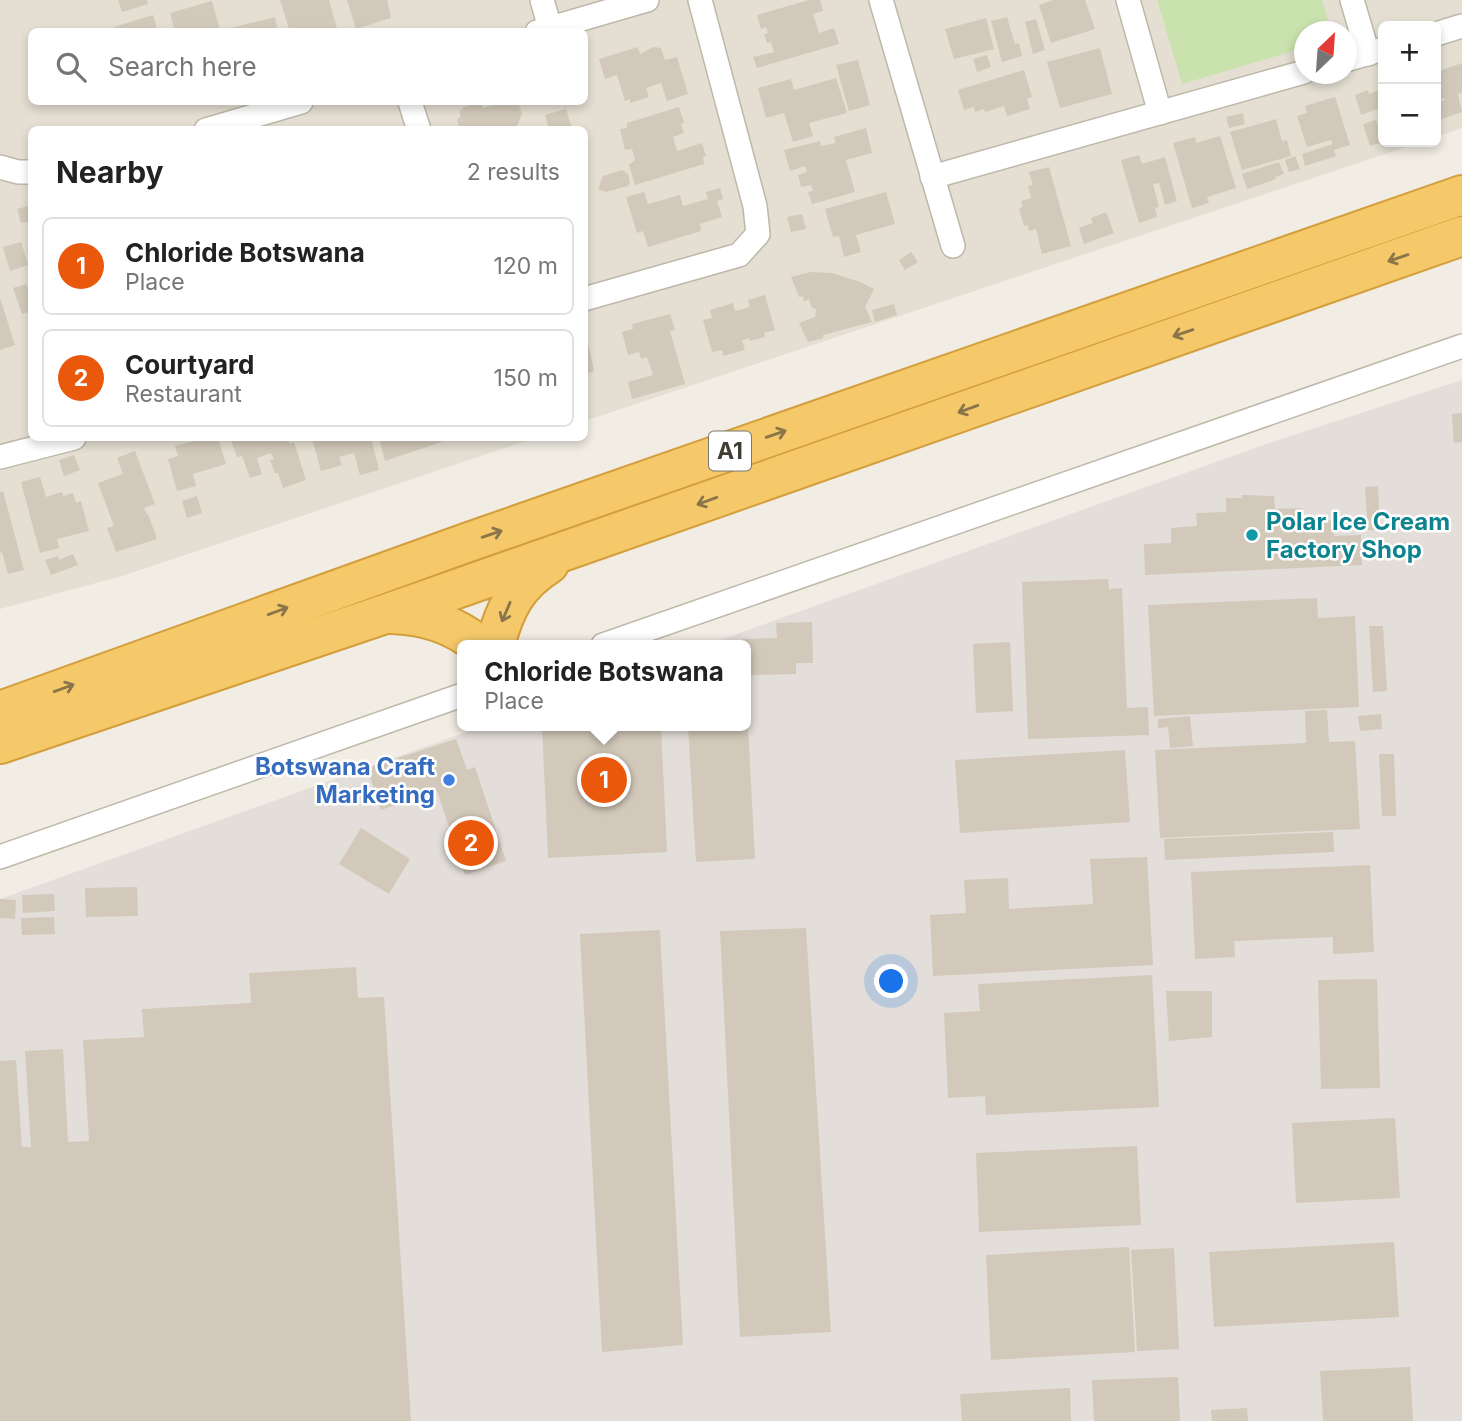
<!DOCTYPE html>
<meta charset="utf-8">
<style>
body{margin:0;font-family:Inter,sans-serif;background:#f2f2f2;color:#222}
.controls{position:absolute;right:21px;top:21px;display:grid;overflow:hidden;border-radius:10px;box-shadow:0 4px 10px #0003}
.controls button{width:63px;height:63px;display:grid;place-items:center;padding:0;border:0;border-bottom:2px solid #e0e0e0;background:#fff;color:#222;font:35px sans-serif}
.compass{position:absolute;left:1294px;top:21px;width:63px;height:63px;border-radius:50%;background:#fff;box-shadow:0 4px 10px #0003;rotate:25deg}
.you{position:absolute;left:892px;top:982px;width:24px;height:24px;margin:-18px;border:5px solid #fff;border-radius:50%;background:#1a73e8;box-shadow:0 0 0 10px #1a73e833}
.badge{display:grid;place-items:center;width:46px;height:46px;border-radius:50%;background:#ea580c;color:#fff;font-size:23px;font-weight:700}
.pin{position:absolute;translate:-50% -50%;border:4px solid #fff;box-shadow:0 2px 7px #0006}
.popup{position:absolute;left:457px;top:640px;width:294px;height:91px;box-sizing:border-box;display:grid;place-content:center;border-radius:10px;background:#fff;filter:drop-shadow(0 2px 5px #0005);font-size:23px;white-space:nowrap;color:#767676}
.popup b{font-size:26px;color:#222}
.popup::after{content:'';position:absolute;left:50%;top:100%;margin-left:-14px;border:14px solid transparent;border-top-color:#fff}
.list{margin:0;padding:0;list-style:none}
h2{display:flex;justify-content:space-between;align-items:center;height:91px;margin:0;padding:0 28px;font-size:30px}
h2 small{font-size:23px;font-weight:400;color:#767676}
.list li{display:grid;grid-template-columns:46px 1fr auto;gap:21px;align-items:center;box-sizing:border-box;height:98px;margin:0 14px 14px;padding:0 14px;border:2px solid #e0e0e0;border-radius:10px}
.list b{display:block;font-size:26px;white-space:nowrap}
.list p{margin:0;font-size:23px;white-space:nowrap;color:#767676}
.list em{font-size:23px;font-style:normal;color:#767676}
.icon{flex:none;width:38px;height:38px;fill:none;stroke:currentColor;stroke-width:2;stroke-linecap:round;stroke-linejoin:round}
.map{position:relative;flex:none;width:1462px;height:1421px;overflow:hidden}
.search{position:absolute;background:#fff;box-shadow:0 4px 10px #0003;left:28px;top:28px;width:560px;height:77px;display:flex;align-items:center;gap:18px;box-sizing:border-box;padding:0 24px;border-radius:10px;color:#767676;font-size:26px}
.panel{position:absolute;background:#fff;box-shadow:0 4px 10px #0003;left:28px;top:126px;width:560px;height:315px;border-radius:10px}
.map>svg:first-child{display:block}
.residential{fill:#e4dfd2;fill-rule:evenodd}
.industrial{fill:#e3ded9}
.green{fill:#cae3ae}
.building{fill:#d2c9ba}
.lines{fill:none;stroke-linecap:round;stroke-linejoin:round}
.street-casing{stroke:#beb8aa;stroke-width:26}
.highway-casing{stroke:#d39e3b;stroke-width:42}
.street{stroke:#fff;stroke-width:23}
.highway{stroke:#f5c96a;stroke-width:38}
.oneway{stroke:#8a754a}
.culture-dot{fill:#0f9aa8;stroke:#fff;stroke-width:2.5}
.shop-dot{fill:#3f7fe0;stroke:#fff;stroke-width:2.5}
.labels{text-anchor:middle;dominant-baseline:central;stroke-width:5;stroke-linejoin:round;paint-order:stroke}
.shield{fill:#fff;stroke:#7b7771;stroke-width:2}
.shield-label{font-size:23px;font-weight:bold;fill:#423d34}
.culture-label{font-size:24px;font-weight:bold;fill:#0d838f;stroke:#fff;text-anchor:start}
.shop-label{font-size:24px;font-weight:bold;fill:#366cbe;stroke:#fff;text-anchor:end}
</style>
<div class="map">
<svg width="1462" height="1421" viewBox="0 0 1462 1421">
<rect width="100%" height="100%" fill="#f1ede4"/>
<!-- residential -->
<path class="residential" d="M0,0H1462V128L1436,137V26H1383V142H1421L585,421L584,130H32V438H535L122,576L0,609ZM32,32H584V102H32ZM1304,32H1346V74H1304Z"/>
<!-- industrial -->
<polygon class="industrial" points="1462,380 1462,1421 0,1421 0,899 483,726 746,726 746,645 706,645 1266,444"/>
<!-- green -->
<polygon class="green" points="1157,0 1322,0 1331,31 1304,32 1304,48 1182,84"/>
<!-- building -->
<g class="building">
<polygon points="118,0 147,0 148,4 122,12"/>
<polygon points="280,0 329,0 338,32 290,32"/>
<polygon points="347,0 387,0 391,18 356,29"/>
<polygon points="809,0 820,0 823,11 813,14 819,33 834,28 839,44 757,68 753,57 774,52 771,42 767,43 764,34 768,33 766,27 761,29 757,15"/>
<polygon points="1053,0 1085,0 1095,29 1051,43 1039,5"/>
<polygon points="212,1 220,30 175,32 170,13"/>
<polygon points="153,15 158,32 116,32 114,27"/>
<polygon points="275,17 278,32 231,32 231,28"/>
<polygon points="1007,17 1015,44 1019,43 1022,56 1002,62 991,21"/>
<polygon points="986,18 994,49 954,59 945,29"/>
<polygon points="1036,19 1045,50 1033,54 1025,22"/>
<polygon points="638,47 640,54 653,47 661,48 665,60 677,57 688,94 667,101 661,83 646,88 649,97 630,103 630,99 625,101 617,75 605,79 599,59"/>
<polygon points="1100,48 1112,94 1060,108 1047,62"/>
<polygon points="987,55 991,67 977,72 973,59"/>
<polygon points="858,60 870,105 849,111 836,65"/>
<polygon points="1462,63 1462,93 1458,94 1462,112 1436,121 1436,103 1445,100 1445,98 1436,101 1436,72"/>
<polygon points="1024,70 1032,97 1027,99 1030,109 1007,116 1004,106 985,112 984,109 975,112 974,107 964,110 958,90"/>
<polygon points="836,78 847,113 809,123 813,136 793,142 784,113 766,118 758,88 791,79 794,90"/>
<polygon points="1383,86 1383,127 1377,109 1361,115 1355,95 1368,90 1369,94 1380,90 1379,87"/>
<polygon points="1335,97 1350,145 1334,150 1336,156 1305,166 1302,154 1333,144 1331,140 1307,147 1297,116 1307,113 1305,106"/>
<polygon points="480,102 483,108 503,102 518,102 522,114 518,124 513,130 460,130 457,119 460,118 460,111 464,107"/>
<polygon points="679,107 684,123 681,124 684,133 673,137 677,151 702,143 706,156 703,157 704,164 635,185 629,165 635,160 632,149 625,150 620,129 627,128 627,123"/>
<polygon points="566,109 572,128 549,130 545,115"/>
<polygon points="1243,113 1245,124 1229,128 1226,117"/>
<polygon points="1276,119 1282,141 1287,140 1291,156 1242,170 1230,132"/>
<polygon points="1376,120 1383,142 1370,146 1363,124"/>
<polygon points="866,128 872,153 846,160 855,192 812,204 808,192 813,191 811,185 801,187 798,175 807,172 805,166 790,171 784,150 820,141 821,146 836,143 834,137"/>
<polygon points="1220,136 1236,188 1207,197 1209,203 1192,208 1173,143 1195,137 1196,143"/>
<polygon points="1139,155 1142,164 1165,157 1177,201 1165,205 1159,183 1153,184 1159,207 1155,208 1157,217 1139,223 1121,160"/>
<polygon points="1295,156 1300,169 1289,172 1285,160"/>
<polygon points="1279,162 1284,174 1275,177 1276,179 1247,189 1242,174"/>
<polygon points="1049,167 1071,246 1042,254 1036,229 1029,231 1028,225 1024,226 1019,209 1023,207 1021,201 1031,198 1028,186 1033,185 1029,172"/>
<polygon points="622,170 628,174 630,182 628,186 606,192 598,189 603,176"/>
<polygon points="720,188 723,199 717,201 722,217 700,224 701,231 648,247 643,231 637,233 626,197 644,192 648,204 680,195 683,206 708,199 706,192"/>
<polygon points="886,192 895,224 856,235 861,252 844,257 839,236 833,237 825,209"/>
<polygon points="32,205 32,221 21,223 17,209"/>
<polygon points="1106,212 1114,233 1084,244 1079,228 1093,223 1091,218"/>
<polygon points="802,214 806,229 791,232 787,217"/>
<polygon points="21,242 28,265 10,271 3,247"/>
<polygon points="911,252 918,262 905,270 899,260"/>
<polygon points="810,272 832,273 860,282 874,289 865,307 872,322 823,335 823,338 808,342 799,323 815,317 816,309 812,308 809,299 804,302 803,296 799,297 791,277"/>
<polygon points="26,284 32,300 32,311 22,314 13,288"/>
<polygon points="765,295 775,330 764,333 765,337 750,341 749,338 742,340 745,350 723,356 722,350 712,352 703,320 712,318 710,310 733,303 735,311 750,307 748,300"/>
<polygon points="0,298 15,345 0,350"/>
<polygon points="894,304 897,315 875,322 872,310"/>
<polygon points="670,314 675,330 670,331 685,384 632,399 628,382 653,375 647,357 641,359 639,352 628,355 622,332 633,329 632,324"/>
<polygon points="584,338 587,338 594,371 584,375"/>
<polygon points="1462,413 1462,442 1454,443 1452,414"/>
<polygon points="197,438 218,438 226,464 193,474 196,486 177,491 168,459 178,456 175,446 198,440"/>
<polygon points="230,438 288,438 290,444 294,442 306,480 283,488 278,473 275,473 270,460 274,459 271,453 257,458 262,474 250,478 242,456 237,457"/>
<polygon points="312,438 371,438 379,470 360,475 354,453 339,457 342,465 321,471"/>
<polygon points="379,438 443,438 444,441 385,461"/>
<polygon points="135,451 155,504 144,508 147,514 136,518 148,514 157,539 116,552 107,528 114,526 98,483 123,474 117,458"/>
<polygon points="74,455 80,470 64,476 59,460"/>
<polygon points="40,477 46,497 62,492 63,496 73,493 76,503 81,501 89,531 57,539 59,548 40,553 21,482"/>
<polygon points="1378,486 1380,530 1368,530 1365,487"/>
<polygon points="3,491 24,570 8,574 2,552 0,553 0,492"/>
<polygon points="1242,495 1274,496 1275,509 1302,508 1302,522 1333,520 1334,536 1361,535 1362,565 1145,575 1144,544 1171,543 1171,528 1197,526 1196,513 1226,512 1226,498 1242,498"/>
<polygon points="197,496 202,513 187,518 182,501"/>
<polygon points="73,554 78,565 51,575 45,560 58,556 59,560"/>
<polygon points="1108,579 1109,589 1122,588 1127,708 1148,707 1149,735 1028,739 1022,582"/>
<polygon points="1317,598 1318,618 1355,616 1359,707 1154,716 1148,605"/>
<polygon points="812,622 813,663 796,663 796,674 746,675 746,645 743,645 742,639 777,638 776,623"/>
<polygon points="1369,626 1383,626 1387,691 1373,692"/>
<polygon points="1010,642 1013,711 976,713 973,644"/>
<polygon points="1327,710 1329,742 1355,741 1360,829 1160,838 1155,750 1306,743 1305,711"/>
<polygon points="1381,714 1382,729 1360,731 1358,716"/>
<polygon points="1190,716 1193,746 1170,748 1168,727 1158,728 1158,719"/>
<polygon points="542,726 661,726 667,852 548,858"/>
<polygon points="688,726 748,726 755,859 696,862"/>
<polygon points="456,739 467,770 475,767 506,861 465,875 437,791 381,810 367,768"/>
<polygon points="1125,750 1130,822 960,833 955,760"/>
<polygon points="1379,754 1394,754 1396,816 1382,816"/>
<polygon points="361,828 410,859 389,894 339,864"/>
<polygon points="1333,832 1334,852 1165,860 1164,839"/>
<polygon points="1147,857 1153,965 933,976 930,915 966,913 964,880 1008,878 1009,909 1093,904 1090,859"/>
<polygon points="1370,865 1374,952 1333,954 1333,937 1234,941 1235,957 1195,959 1191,872"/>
<polygon points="137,887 138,916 86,917 85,888"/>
<polygon points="54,894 55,911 23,913 22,895"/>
<polygon points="0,899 16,900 15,919 0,918"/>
<polygon points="54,917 55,934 22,935 21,918"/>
<polygon points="806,928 831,1332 740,1337 720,931"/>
<polygon points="660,930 683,1345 602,1352 580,934"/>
<polygon points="356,967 358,998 384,997 411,1421 0,1421 0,1061 16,1060 22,1147 31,1147 25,1051 63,1049 68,1142 89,1141 83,1040 144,1037 142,1009 251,1003 249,973"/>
<polygon points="1152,975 1159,1107 986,1115 985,1096 948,1098 944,1013 980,1011 978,984"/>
<polygon points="1377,979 1380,1088 1321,1089 1318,980"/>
<polygon points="1166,991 1212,991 1212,1037 1169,1041"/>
<polygon points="1395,1118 1400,1198 1296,1203 1292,1123"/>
<polygon points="1137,1146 1141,1225 979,1232 976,1153"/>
<polygon points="1394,1242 1399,1317 1214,1327 1209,1252"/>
<polygon points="1129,1247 1135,1352 991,1360 986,1255"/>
<polygon points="1174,1248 1179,1349 1137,1351 1131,1250"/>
<polygon points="1410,1367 1413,1421 1323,1421 1320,1371"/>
<polygon points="1178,1377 1180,1421 1094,1421 1092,1380"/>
<polygon points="1070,1388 1071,1421 962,1421 960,1394"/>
<polygon points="1247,1408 1248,1421 1212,1421 1211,1410"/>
</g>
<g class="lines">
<defs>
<g id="street">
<polyline points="542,0 550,28"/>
<polyline points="881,0 953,246"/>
<polyline points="1128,0 1160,113"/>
<polyline points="1352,0 1368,54"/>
<polyline points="537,32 647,0"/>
<polyline points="1436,34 1462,26"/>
<polyline points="1346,60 1383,49"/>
<polyline points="410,102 419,130"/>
<polyline points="206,130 301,102"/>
<polyline points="0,167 18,172 32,172"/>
<polyline points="932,177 1304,72"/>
<polyline points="584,299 739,255 758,234 755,206 700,0"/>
<polyline points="0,457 74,438"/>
<polyline points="603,645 1462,346"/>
<polyline points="0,857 462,695"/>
</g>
<g id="highway">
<path d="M391,614C425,615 453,624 479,645"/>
<path d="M495,645C505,608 516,585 549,564"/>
<polyline points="0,711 466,543 1462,195"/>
<polyline points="0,744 388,613 1462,236"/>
</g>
</defs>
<!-- street casing -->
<use href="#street" class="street-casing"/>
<!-- highway casing -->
<use href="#highway" class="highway-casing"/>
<!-- street -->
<use href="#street" class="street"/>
<!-- highway -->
<use href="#highway" class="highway"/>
</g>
<!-- one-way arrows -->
<defs><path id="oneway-shaft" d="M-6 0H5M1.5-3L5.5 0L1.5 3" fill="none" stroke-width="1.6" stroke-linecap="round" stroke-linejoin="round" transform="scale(1.75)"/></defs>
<g class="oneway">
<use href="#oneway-shaft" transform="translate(1398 258) rotate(161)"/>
<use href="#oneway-shaft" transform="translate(1183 333) rotate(161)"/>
<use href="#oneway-shaft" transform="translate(968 409) rotate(160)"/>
<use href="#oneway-shaft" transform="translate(776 434) rotate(-19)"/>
<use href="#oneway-shaft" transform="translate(707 501) rotate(160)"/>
<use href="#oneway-shaft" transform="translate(492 534) rotate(-19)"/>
<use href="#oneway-shaft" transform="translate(278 611) rotate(-20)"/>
<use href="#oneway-shaft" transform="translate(506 612) rotate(113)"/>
<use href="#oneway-shaft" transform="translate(64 688) rotate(-20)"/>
</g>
<!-- markers -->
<circle class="culture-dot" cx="1252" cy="535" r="7"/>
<circle class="shop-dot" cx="449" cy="780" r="7"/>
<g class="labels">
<!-- shield labels -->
<rect class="shield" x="709" y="431.5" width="42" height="39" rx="5"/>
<g class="shield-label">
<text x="730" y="451">A1</text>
</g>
<!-- culture labels -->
<g class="culture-label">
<text x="1266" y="521">Polar Ice Cream<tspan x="1266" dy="28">Factory Shop</tspan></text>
</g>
<!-- shop labels -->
<g class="shop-label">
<text x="435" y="766">Botswana Craft<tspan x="435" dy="28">Marketing</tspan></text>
</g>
</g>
</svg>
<div class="controls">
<button>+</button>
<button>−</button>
</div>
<svg class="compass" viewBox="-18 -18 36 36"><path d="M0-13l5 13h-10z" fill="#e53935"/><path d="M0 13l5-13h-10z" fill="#767676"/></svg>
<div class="you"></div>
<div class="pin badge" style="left:604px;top:780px">1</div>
<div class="popup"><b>Chloride Botswana</b>Place</div>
<div class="pin badge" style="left:471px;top:843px">2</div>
<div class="search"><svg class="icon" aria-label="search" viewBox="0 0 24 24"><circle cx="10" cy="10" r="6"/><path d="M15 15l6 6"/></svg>Search here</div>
<section class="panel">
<h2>Nearby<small>2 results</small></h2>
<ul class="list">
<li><span class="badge">1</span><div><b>Chloride Botswana</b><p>Place</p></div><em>120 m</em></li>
<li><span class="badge">2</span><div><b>Courtyard</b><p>Restaurant</p></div><em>150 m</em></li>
</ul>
</section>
</div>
